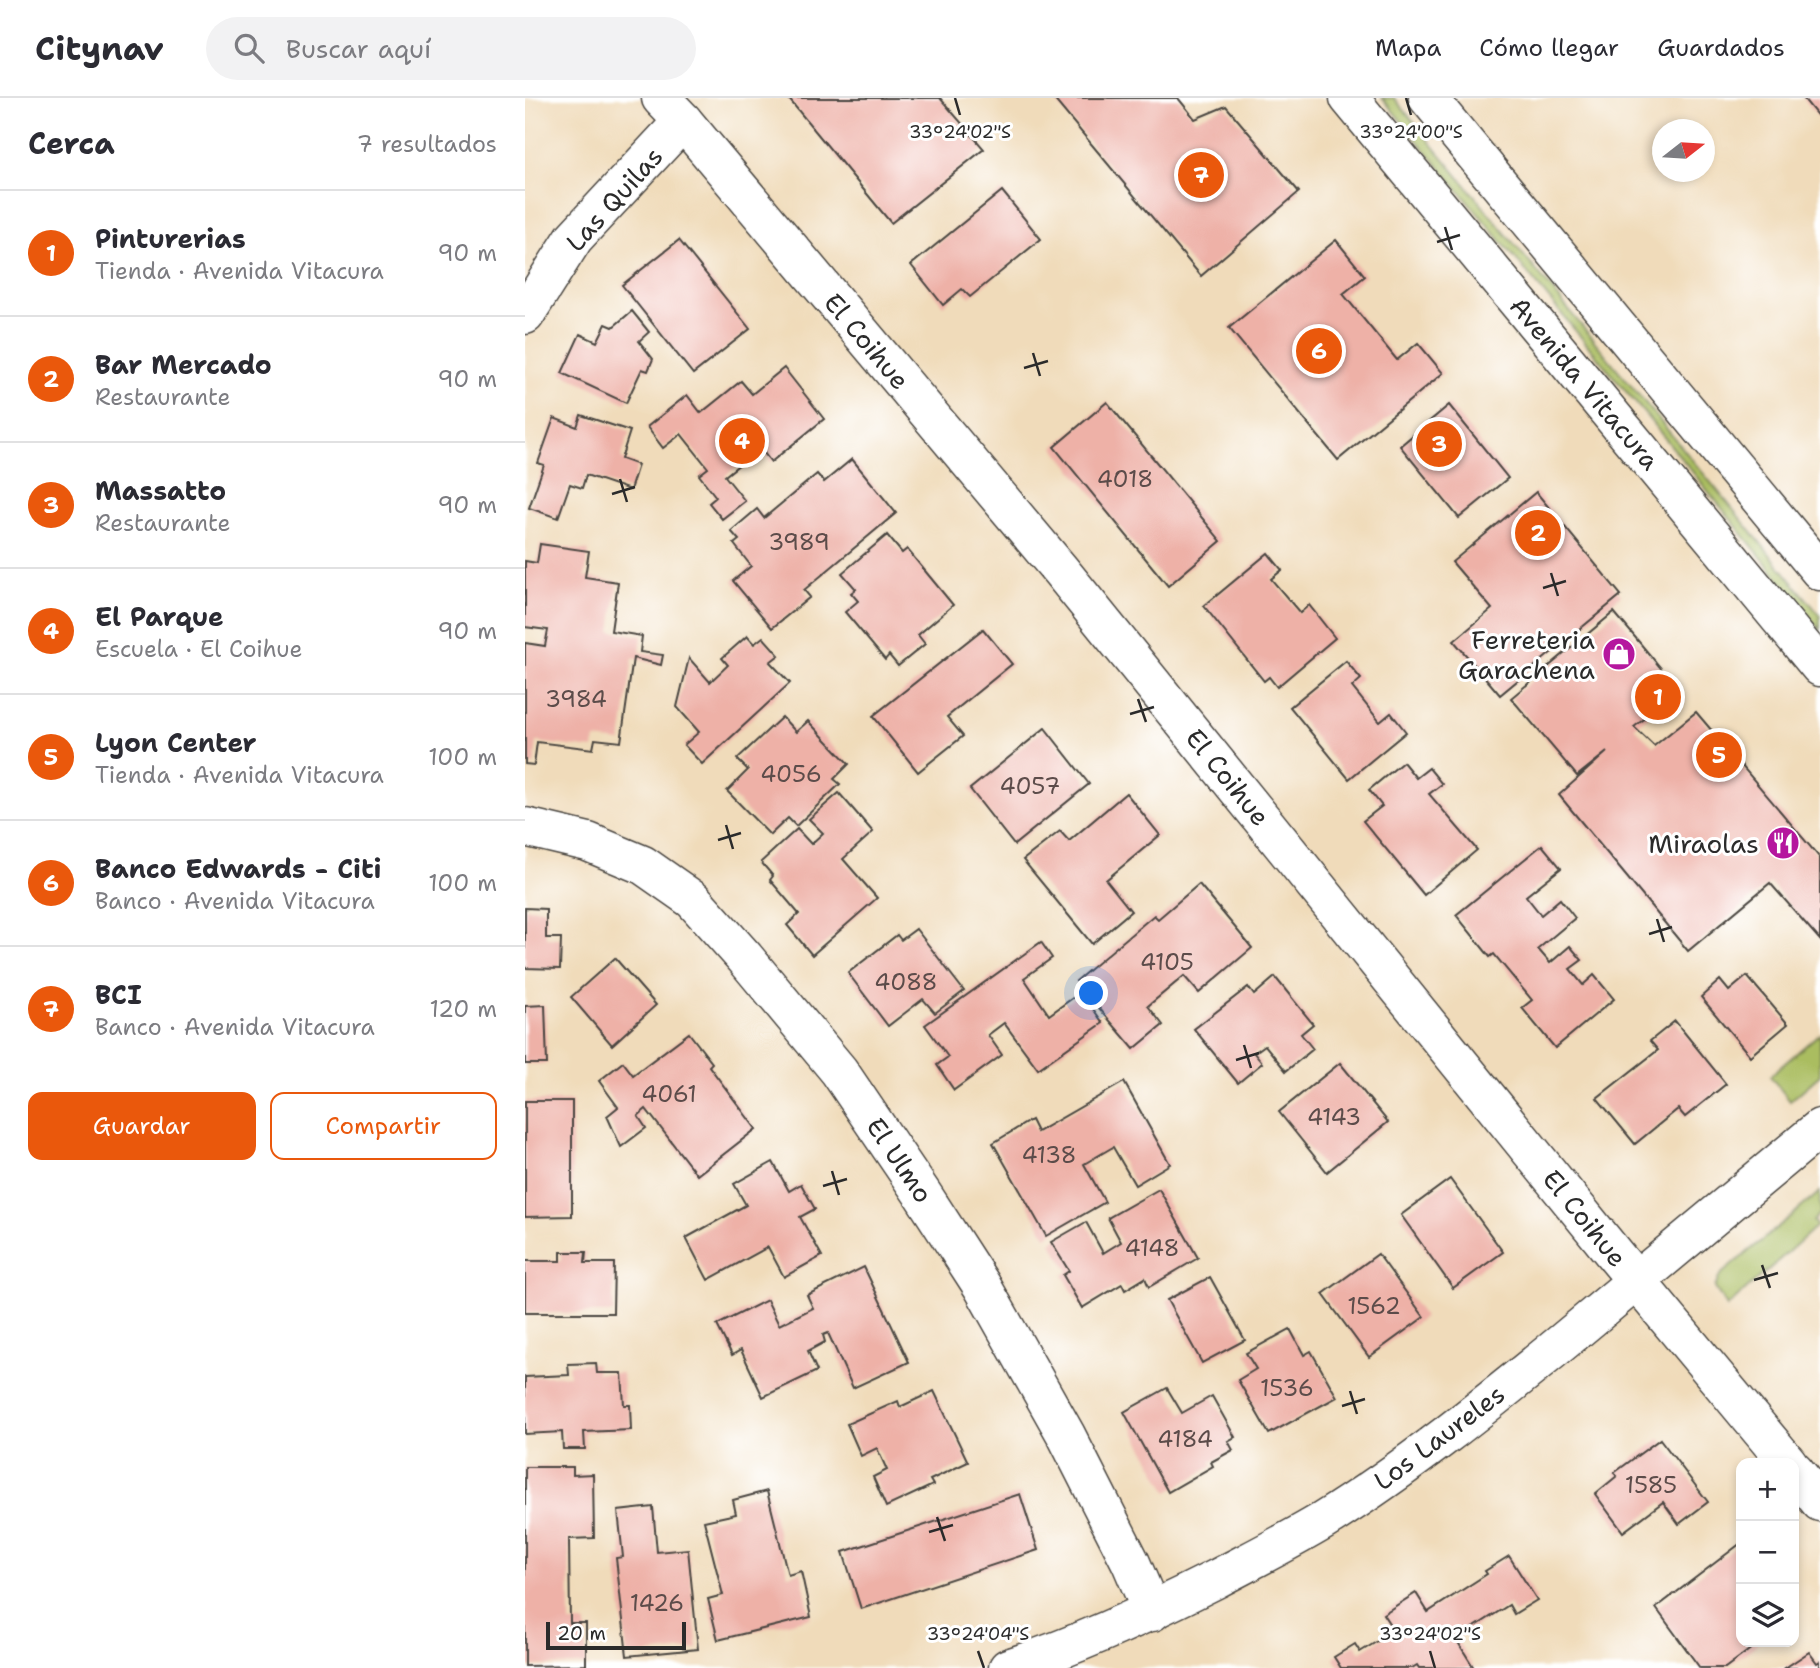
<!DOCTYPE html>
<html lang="es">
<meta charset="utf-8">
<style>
body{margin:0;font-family:"Shantell Sans",sans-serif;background:#f2f2f3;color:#2b2b33}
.controls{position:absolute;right:21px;bottom:21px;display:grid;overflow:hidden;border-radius:14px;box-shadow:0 4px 10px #0003}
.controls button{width:63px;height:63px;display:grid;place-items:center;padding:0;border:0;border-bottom:2px solid #e1e1e2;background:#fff;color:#2b2b33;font:35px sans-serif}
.compass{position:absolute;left:1127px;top:21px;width:63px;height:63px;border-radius:50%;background:#fff;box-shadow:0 4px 10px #0003;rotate:73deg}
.scale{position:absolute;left:21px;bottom:18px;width:140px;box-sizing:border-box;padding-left:7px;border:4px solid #2b2b2b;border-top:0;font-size:19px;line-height:24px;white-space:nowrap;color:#2b2b2b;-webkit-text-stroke:5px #fff;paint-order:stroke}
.you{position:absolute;left:567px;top:896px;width:24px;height:24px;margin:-18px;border:5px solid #fff;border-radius:50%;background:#1a73e8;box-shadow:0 0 0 10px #1a73e833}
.badge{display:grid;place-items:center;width:46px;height:46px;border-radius:50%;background:#ea580c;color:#fff;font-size:23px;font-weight:700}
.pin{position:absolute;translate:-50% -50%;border:4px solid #fff;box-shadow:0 2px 7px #0006}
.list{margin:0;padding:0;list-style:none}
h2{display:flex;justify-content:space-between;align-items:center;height:91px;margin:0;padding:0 28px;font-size:30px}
h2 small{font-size:23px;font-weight:400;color:#7c7c81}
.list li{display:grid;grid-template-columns:46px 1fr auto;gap:21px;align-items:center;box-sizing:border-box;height:126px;padding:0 28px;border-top:2px solid #e1e1e2}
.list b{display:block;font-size:26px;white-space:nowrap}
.list p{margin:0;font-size:23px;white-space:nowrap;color:#7c7c81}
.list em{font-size:23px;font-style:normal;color:#7c7c81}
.actions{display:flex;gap:14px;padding:21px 28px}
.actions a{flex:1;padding:16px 0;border:2px solid #ea580c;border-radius:14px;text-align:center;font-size:24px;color:#ea580c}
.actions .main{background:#ea580c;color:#fff}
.icon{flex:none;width:38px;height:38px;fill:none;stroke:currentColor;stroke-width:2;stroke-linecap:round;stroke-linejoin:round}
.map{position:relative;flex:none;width:1295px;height:1570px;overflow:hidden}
header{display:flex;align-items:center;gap:42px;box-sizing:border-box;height:98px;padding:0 35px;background:#fff;border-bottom:2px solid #e1e1e2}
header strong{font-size:33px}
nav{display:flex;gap:38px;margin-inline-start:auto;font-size:24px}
.search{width:490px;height:63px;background:#f2f2f3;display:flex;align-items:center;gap:18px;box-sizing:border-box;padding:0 24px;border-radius:38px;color:#7c7c81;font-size:26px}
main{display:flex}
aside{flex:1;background:#fff}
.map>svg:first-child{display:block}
.green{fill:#aabd61;stroke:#6a7446;stroke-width:2}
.building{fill:#eeb1a7}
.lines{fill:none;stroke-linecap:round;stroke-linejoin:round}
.minor-casing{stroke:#494540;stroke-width:41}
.major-casing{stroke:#494540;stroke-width:41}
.minor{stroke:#fff;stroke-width:38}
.major{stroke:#fff;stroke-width:38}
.ticks{fill:none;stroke:#2b2b2b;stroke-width:2.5}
.labels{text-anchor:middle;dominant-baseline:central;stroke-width:6;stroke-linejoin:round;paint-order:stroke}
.number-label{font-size:23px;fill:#5c4c4a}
.street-label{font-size:26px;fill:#2b2b2b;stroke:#fff}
.poi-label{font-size:26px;fill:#2b2b2b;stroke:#fff;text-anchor:end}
.ticks-label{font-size:18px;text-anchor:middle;fill:#2b2b2b;stroke:#fff;stroke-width:6;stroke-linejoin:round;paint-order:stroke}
</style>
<header>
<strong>Citynav</strong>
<div class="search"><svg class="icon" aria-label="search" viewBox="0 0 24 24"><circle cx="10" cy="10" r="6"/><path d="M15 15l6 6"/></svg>Buscar aquí</div>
<nav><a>Mapa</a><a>Cómo llegar</a><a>Guardados</a></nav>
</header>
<main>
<aside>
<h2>Cerca<small>7 resultados</small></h2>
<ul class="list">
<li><span class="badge">1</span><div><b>Pinturerias</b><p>Tienda · Avenida Vitacura</p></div><em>90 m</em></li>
<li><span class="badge">2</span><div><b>Bar Mercado</b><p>Restaurante</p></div><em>90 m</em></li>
<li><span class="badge">3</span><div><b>Massatto</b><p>Restaurante</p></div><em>90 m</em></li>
<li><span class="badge">4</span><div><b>El Parque</b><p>Escuela · El Coihue</p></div><em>90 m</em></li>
<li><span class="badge">5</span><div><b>Lyon Center</b><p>Tienda · Avenida Vitacura</p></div><em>100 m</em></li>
<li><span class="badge">6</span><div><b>Banco Edwards - Citi</b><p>Banco · Avenida Vitacura</p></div><em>100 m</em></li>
<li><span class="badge">7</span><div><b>BCI</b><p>Banco · Avenida Vitacura</p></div><em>120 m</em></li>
</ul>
<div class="actions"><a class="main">Guardar</a><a>Compartir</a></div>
</aside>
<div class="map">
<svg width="1295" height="1570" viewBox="0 0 1295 1570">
<rect width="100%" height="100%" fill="#fff"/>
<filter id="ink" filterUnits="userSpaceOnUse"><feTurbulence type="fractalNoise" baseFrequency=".0143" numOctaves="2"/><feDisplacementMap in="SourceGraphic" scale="14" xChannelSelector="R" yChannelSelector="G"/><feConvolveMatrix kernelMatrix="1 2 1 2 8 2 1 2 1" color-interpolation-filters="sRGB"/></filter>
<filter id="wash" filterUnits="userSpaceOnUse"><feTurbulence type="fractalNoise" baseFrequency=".00686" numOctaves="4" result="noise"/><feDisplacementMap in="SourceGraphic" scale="28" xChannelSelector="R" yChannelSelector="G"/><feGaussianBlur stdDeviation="1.57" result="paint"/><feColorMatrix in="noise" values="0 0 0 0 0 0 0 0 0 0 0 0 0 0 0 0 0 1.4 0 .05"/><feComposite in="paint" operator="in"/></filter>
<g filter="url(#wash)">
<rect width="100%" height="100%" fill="#f0dbba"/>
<!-- green -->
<g class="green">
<polygon points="857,0 869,0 1295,517 1295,532 1153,356"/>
<polygon points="1295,935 1295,977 1265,1003 1245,978"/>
<polygon points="1295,1094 1295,1116 1288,1123 1292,1128 1202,1209 1190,1190 1195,1177"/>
</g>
<g id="blocks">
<!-- building -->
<g class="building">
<polygon points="263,0 415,0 459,51 366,125"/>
<polygon points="528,0 653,0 670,21 701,8 774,94 676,178"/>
<polygon points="1278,0 1295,0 1295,21"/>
<polygon points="477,93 516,141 445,199 437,191 418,207 386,167"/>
<polygon points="154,142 225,231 168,276 97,187"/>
<polygon points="811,142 840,178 818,196 872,262 893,245 918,275 813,362 704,230"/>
<polygon points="107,213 124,234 114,243 128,261 123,273 117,271 101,305 37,275 55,236 72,244 81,226 88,229"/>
<polygon points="259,270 299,321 246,364 235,350 200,378 220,403 197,421 184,405 191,399 174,377 183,370 156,336 138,350 122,329 162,297 176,315 216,283 227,296"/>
<polygon points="582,304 696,443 643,488 529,349"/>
<polygon points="924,307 983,380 934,420 875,348"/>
<polygon points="56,317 105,333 96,361 113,367 105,392 61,377 57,390 45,386 33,420 4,410 19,367 13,365 29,320 52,329"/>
<polygon points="327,361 371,415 279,492 285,499 247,530 208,483 226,468 209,446 214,442 206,433 232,411 239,420 292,376 299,384"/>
<polygon points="1011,394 1096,497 975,597 929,543 967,511 927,464"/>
<polygon points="362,437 377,455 382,451 428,507 393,537 400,546 373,568 364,557 360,562 320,514 333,503 326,495 331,491 317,475"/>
<polygon points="15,446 64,453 60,479 93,484 86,533 117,538 115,554 138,557 136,567 108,560 96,644 70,641 68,651 12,644 9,667 0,666 0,545 20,548 23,532 0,529 0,463 12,465"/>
<polygon points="743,455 757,472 746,481 775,515 784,507 810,540 752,589 744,579 739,583 679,508"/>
<polygon points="1089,514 1155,593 1109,629 1129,648 1171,614 1295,760 1295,842 1245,785 1163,853 1034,697 1082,654 1052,678 986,600"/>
<polygon points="458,531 487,566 422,619 438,638 393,674 348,618"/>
<polygon points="222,538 229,546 238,539 254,557 245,564 265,585 177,666 159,647 174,634 152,609 164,560 185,584 203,567 197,560"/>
<polygon points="821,563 836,581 827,589 855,624 866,615 881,634 824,681 765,609"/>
<polygon points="257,619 271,634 283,623 324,666 309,681 315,686 271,728 263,720 245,737 202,693 223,672 212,661"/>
<polygon points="520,630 564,686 489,747 445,691"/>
<polygon points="878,664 891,680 904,670 917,686 904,696 952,752 899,797 838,723 857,708 844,692"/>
<polygon points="314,695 348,734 318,761 352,800 287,857 262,827 274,816 245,782 248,778 236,764 272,731 286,746 298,735 284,721"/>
<polygon points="601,695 635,737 581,782 606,813 567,846 498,762 535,733 544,743"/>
<polygon points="1017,747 1036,770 1001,798 1016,817 1035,801 1050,820 1013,851 1025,865 1045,848 1057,862 1045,871 1058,887 1069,877 1089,901 1030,950 997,910 1007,902 969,856 965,859 931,817"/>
<polygon points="674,786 727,850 674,895 659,878 623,908 638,927 609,951 551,883 629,817 633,821"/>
<polygon points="0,810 21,811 21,840 36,840 35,871 0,870"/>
<polygon points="391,831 439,893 410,915 398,901 363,928 323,875 372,837 376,842"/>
<polygon points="516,844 527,860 499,880 524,917 556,894 578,925 513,971 479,925 463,937 477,957 429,992 412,967 423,959 400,927"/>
<polygon points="90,860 131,907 87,947 46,899"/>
<polygon points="1222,878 1263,926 1225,958 1176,899 1195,882 1204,893"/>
<polygon points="750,879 788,926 776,936 788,951 761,973 740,947 729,955 737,965 713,985 669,931 723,889 729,897"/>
<polygon points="20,907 22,966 0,966 0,908"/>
<polygon points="1150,923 1201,986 1160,1019 1153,1011 1110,1046 1072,1000 1133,952 1125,943"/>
<polygon points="164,935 187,965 184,968 231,1031 172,1077 121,1011 113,1018 121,1030 96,1049 82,1018 93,1009 74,983 98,964 108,977"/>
<polygon points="815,965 863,1024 802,1074 754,1014"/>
<polygon points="599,984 645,1066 610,1087 588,1049 559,1066 580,1104 521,1138 468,1045 506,1022 512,1034"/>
<polygon points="0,1003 47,1003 47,1118 0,1119"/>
<polygon points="248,1064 264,1093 276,1086 290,1111 275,1119 297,1158 259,1179 243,1149 183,1182 161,1140 221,1107 209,1086"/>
<polygon points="925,1081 978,1154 928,1190 876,1117"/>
<polygon points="634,1091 673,1160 624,1189 620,1180 600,1192 597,1186 557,1210 538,1177 544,1173 526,1144 561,1124 578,1155 596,1144 583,1120"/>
<polygon points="36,1154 61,1154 60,1165 89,1165 88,1215 0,1215 0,1163 36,1163"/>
<polygon points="853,1156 899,1219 844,1259 798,1196"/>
<polygon points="339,1169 384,1264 328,1290 303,1235 298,1237 300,1244 283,1253 292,1273 238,1299 216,1252 207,1257 192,1227 242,1202 254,1227 288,1210 282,1197"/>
<polygon points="685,1179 720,1242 677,1265 642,1202"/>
<polygon points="765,1231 779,1257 786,1253 812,1299 744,1336 713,1282 731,1271 721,1255"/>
<polygon points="71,1265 72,1275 97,1275 99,1307 105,1307 106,1332 59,1334 60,1351 38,1351 37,1334 0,1336 0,1279 44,1277 43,1266"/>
<polygon points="642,1290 657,1315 687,1298 710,1339 703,1343 708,1352 686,1364 688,1368 643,1394 599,1314"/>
<polygon points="409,1293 443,1364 405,1382 408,1387 361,1409 348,1379 362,1372 352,1350 336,1358 322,1326 373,1303 375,1309"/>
<polygon points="1135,1341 1183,1404 1154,1426 1138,1404 1098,1434 1070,1396 1092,1378 1089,1375"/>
<polygon points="0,1369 48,1369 48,1377 68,1376 69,1440 44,1441 45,1525 61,1525 61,1567 0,1568"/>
<polygon points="242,1393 263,1477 276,1473 286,1519 193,1542 183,1501 198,1497 179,1423 211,1416 208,1402"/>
<polygon points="495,1396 513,1452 336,1511 318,1454"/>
<polygon points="128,1409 132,1454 163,1451 173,1551 102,1558 91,1460 98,1459 93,1413"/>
<polygon points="1216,1445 1216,1544 1235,1544 1200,1570 1175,1570 1131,1510"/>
<polygon points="984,1458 1012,1502 989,1516 984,1507 931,1541 949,1570 894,1570 892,1567 887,1570 816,1570 809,1559 830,1546 835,1554 869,1533 858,1516 891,1495 903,1514 962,1476 960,1473"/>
<polygon points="1284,1554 1292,1565 1295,1563 1295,1570 1260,1570"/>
</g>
</g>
</g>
<g filter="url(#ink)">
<use href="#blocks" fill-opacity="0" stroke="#494540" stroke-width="2"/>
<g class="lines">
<defs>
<g id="minor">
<polyline points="136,0 158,23 536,473 1089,1156 1263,1365"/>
<polyline points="0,217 49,140 158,23"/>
<polyline points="0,729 63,744 118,767 168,802 220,860 314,973 398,1097 457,1188 541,1337 606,1465 627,1514"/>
<polyline points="1269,1372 1295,1404"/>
<path d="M483,1570C555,1547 624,1515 691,1481C727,1462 763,1444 798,1423C883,1370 962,1306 1039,1243C1125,1172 1210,1101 1295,1030"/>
</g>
<g id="major">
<polyline points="824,0 1295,569"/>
<polyline points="903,0 1295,473"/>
</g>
</defs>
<!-- minor casing -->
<use href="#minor" class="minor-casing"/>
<!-- major casing -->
<use href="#major" class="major-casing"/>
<!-- minor -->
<use href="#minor" class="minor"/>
<!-- major -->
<use href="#major" class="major"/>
</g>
</g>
<!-- ticks -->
<path class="ticks" d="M430,0L435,17M881,0L886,17M920,129L927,152M912,144L935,137M508,255L515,278M499,270L523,263M95,381L102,404M87,396L110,389M1026,475L1033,498M1018,490L1041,483M613,601L621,624M605,616L629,609M201,727L208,751M193,742L216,735M1132,821L1139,844M1124,836L1147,829M719,947L726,970M711,962L734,955M307,1073L314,1097M298,1088L322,1081M1237,1167L1245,1190M1229,1182L1253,1175M825,1293L832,1316M817,1308L840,1301M412,1419L420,1443M404,1434L428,1427M453,1553L459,1570M905,1553L910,1570"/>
<!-- icons -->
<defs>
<symbol id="shop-disc" viewBox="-11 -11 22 22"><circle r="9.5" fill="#b5179e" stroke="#fff"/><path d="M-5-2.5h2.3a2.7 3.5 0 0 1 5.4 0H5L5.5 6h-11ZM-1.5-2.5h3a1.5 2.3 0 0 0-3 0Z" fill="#fff"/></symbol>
<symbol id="restaurant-disc" viewBox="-11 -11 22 22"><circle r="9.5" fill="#b5179e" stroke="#fff"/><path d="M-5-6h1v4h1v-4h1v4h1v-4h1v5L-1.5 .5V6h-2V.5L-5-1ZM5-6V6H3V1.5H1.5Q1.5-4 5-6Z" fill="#fff"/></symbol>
</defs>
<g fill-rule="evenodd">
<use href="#shop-disc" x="1075" y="537" width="38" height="38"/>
<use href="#restaurant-disc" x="1239" y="726" width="38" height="38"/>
</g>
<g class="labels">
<!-- number labels -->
<g class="number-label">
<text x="600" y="381">4018</text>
<text x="274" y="444">3989</text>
<text x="51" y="601">3984</text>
<text x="266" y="676">4056</text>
<text x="505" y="688">4057</text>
<text x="642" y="864">4105</text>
<text x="381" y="884">4088</text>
<text x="144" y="996">4061</text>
<text x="809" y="1019">4143</text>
<text x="524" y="1057">4138</text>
<text x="627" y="1150">4148</text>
<text x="849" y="1208">1562</text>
<text x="762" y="1290">1536</text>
<text x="660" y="1341">4184</text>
<text x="1126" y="1387">1585</text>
<text x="132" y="1505">1426</text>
</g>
<!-- street labels -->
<g class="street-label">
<text transform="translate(89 101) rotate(-48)">Las Quilas</text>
<text transform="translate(342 243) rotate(50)">El Coihue</text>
<text transform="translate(1060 285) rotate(50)">Avenida Vitacura</text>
<text transform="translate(703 679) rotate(51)">El Coihue</text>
<text transform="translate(375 1062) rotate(56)">El Ulmo</text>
<text transform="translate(1060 1120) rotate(51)">El Coihue</text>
<text transform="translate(914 1339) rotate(-37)">Los Laureles</text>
</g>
<!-- poi labels -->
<g class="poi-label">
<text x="1070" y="541">Ferreteria<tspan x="1070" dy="30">Garachena</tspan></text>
<text x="1234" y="745">Miraolas</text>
</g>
</g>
<g class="ticks-label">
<text x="435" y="40">33°24'02"S</text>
<text x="886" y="40">33°24'00"S</text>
<text x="453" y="1542">33°24'04"S</text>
<text x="905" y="1542">33°24'02"S</text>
</g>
</svg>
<div class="controls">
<button>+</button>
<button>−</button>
<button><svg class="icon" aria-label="layers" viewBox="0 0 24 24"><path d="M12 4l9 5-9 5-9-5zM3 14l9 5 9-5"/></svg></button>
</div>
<svg class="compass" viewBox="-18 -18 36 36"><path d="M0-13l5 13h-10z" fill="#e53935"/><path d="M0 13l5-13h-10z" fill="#7c7c81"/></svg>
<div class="scale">20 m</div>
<div class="you"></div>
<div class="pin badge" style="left:1133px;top:599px">1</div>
<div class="pin badge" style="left:1013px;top:435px">2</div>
<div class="pin badge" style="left:914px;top:346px">3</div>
<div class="pin badge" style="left:217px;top:343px">4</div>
<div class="pin badge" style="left:1194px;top:657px">5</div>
<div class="pin badge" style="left:794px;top:253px">6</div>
<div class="pin badge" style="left:676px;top:77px">7</div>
</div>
</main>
